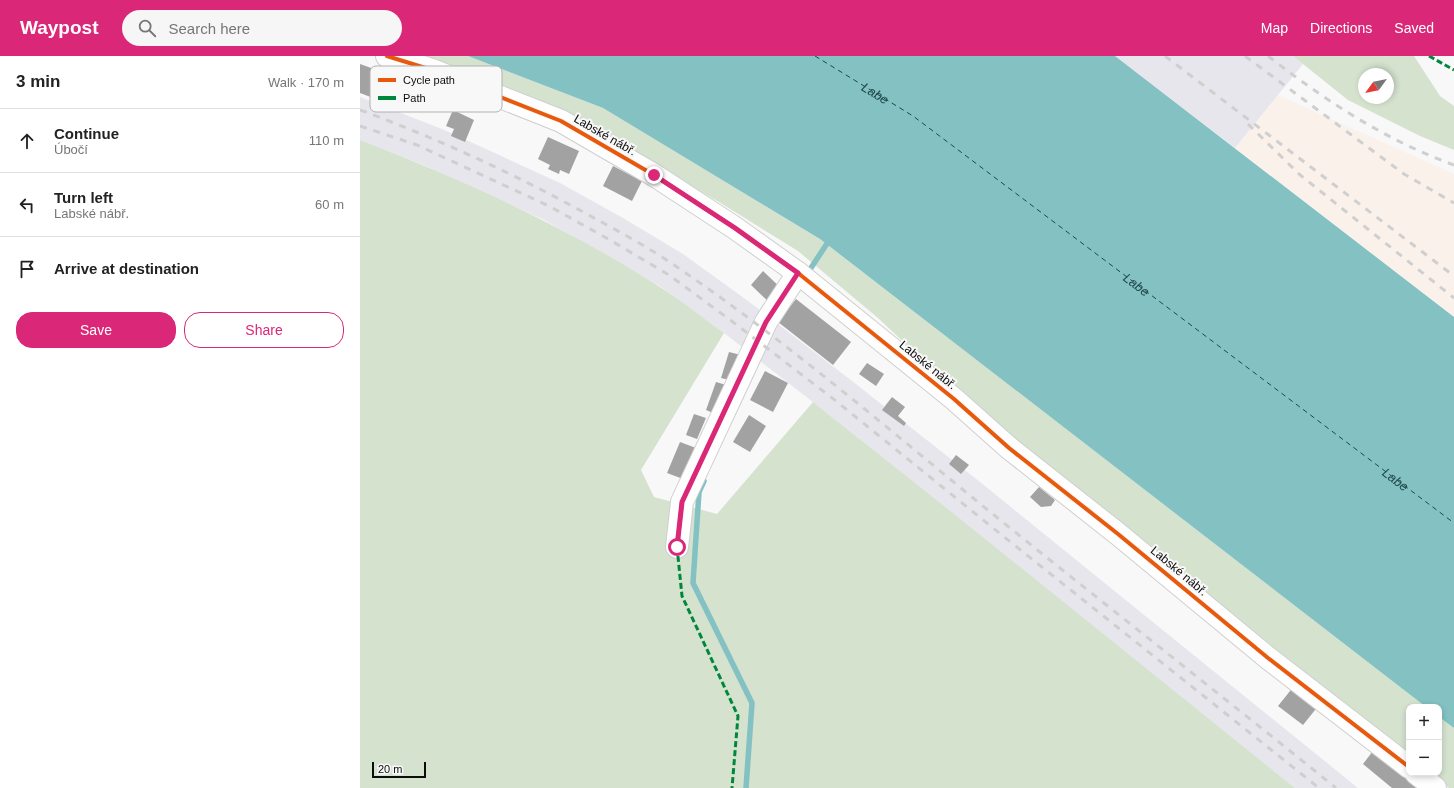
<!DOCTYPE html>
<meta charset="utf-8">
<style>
body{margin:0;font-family:Arial,sans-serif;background:#f6f6f6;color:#222}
.controls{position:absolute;right:12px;bottom:12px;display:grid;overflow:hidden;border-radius:8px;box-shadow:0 2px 6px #0003}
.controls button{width:36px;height:36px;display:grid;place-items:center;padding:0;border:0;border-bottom:1px solid #e0e0e0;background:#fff;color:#222;font:20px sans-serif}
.compass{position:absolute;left:998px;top:12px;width:36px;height:36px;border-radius:50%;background:#fff;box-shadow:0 2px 6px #0003;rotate:237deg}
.scale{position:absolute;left:12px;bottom:10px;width:54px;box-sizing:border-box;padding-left:4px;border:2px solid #0c0c0c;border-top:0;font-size:11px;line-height:14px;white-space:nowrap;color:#0c0c0c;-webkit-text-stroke:3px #f8f8f9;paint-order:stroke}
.stop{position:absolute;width:12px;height:12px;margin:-9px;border:3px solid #db2777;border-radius:50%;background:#fff}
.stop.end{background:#db2777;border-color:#fff;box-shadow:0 1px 4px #0008}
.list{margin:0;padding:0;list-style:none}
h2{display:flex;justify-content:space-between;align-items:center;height:52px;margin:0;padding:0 16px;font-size:17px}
h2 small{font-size:13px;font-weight:400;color:#767676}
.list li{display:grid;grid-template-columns:26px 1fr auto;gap:12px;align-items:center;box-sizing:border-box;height:64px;padding:0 16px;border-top:1px solid #e0e0e0}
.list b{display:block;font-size:15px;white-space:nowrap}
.list p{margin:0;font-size:13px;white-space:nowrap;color:#767676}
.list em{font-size:13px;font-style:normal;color:#767676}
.actions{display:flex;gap:8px;padding:12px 16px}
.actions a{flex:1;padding:9px 0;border:1px solid #db2777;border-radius:16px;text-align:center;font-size:14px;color:#db2777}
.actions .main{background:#db2777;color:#fff}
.icon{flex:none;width:22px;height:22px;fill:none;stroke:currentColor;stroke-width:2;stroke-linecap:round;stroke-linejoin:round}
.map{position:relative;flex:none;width:1094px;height:732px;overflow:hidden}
header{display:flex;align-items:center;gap:24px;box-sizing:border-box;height:56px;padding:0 20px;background:#db2777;color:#fff}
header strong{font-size:19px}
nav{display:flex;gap:22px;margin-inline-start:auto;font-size:14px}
.search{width:280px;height:36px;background:#f6f6f6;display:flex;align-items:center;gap:10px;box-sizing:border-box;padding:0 14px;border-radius:22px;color:#767676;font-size:15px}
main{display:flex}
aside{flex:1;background:#fff}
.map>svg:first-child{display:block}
.industrial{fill:#faf1eb}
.built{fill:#e6e6ec}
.green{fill:#d4e2ce;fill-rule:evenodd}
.water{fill:#83c1c2}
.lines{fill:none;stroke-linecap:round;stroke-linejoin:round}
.stream{stroke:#83c1c2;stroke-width:5.5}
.ferry{stroke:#204949;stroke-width:1;stroke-dasharray:5 4;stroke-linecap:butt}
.building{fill:#a2a2a3}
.minor-casing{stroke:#cfcfd0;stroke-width:24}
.minor{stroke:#fefefe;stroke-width:22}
.rail{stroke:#cfcfd0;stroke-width:3;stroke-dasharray:7 7;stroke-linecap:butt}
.quiet{stroke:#00873e;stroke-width:3;stroke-dasharray:6 3;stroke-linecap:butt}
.cycleway-casing{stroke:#f8f8f9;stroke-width:6}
.cycleway{stroke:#e8590c;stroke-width:4}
.route{stroke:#db2777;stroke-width:5}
.labels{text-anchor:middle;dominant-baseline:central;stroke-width:4;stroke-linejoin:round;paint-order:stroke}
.street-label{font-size:12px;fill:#0c0c0c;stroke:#f8f8f9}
.water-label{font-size:13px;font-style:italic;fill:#204949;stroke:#f8f8f9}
.key{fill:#f8f8f9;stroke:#b1b1b2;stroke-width:1}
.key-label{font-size:11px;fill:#0c0c0c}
</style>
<header>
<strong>Waypost</strong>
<div class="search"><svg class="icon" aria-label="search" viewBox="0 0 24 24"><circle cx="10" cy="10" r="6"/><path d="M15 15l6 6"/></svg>Search here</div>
<nav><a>Map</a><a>Directions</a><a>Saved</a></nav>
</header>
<main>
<aside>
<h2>3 min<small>Walk · 170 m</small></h2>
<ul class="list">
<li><svg class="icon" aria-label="ahead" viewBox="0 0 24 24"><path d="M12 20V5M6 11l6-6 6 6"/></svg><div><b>Continue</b><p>Úbočí</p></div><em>110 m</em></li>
<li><svg class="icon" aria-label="left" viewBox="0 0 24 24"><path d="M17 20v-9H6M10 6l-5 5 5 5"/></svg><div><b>Turn left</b><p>Labské nábř.</p></div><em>60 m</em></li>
<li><svg class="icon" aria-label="arrive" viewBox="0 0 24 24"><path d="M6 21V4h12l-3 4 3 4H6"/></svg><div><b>Arrive at destination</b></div></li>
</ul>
<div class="actions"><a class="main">Save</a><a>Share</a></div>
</aside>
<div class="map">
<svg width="1094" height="732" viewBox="0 0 1094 732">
<rect width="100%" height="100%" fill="#f8f8f9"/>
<!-- industrial -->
<polygon class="industrial" points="918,39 1094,118 1094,261 875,92"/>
<!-- built -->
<g class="built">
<polygon points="755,0 933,0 943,8 875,92"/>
<polygon points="0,41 82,73 200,127 263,162 323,198 388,245 492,325 620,426 998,732 935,732 467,357 364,277 301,231 243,197 182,163 66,110 0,84"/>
</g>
<!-- green -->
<g class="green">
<polygon points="50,0 108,0 243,52 460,183 1066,651 1049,651 1049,700 603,342 518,262 438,195 359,146 211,61"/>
<path d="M933,0H1054L1080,40L1094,50V94L1060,80L988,44ZM1004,18H1028V42H1004Z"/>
<path d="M0,84C104,124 206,171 300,231C322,245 343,262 364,277L281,414L294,441L357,458L453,346L594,458L935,732H0Z"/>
<polygon points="1079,661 1094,672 1094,732 1089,732 1070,717 1079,717"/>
</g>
<!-- water -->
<polygon class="water" points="108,0 755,0 1094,261 1094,672 1079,661 1079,651 1066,651 460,183 243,52"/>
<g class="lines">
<!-- stream -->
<g class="stream">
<polyline points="447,218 470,183"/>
<polyline points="344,425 339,436 333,527 392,647 386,732"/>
</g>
<!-- ferry -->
<path class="ferry" id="s1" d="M455,0L553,60L1094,467"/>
</g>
<!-- building -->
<g class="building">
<polygon points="0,8 42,23 32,49 0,37"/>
<polygon points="93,54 114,64 105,86 91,80 94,73 86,70"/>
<polygon points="188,81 219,95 209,118 200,114 199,118 188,113 190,109 178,103"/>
<polygon points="253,110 282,125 272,145 243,130"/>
<polygon points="403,215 424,235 412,249 391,229"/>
<polygon points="436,243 491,286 473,309 418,266"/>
<polygon points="369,296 385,300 377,326 361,322"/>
<polygon points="507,307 524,318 516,330 499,318"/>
<polygon points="405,315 428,327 413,356 390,344"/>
<polygon points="356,326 373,331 360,360 346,354"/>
<polygon points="532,341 545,351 538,360 546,367 544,370 522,354"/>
<polygon points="334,358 346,362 337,383 326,379"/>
<polygon points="389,359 406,370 390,396 373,386"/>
<polygon points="320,386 336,392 323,423 307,417"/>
<polygon points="596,399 609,409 601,418 589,408"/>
<polygon points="679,431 695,444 691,450 681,451 670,441"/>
<polygon points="934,630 959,649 943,669 918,650"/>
<polygon points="1016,691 1061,727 1056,732 1032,732 1003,708"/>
</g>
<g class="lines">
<defs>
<g id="minor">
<polyline points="27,0 72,14 201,65 294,119 375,172 438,217 594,343 649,392 758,478 908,602 1049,711"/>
<polyline points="317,491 322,446 406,266 438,217"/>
<polyline points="1056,717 1075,732"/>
</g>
</defs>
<!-- minor casing -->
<use href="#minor" class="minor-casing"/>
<!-- minor -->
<use href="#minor" class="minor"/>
<!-- rail -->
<g class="rail">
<polyline points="805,0 1094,220"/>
<polyline points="885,0 1044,118 1094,147"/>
<path d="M908,0C966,45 1025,84 1094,109"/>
<path d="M0,54C81,84 159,120 234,162C262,177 291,193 317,211C426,285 527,372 629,455C744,548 861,639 976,732"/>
<polyline points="888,68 939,118 1094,242"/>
<polyline points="0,70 57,89 189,150 250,184 309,219 373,266 476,345 633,472 959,732"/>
</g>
<!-- quiet -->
<g class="quiet">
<polyline points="1069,0 1094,14"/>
<polyline points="317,491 322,540 378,660 372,732"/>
</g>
<defs>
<g id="cycleway">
<polyline points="27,0 72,14 201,65 294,119 375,172 438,217 594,343 649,392 758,478 908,602 1049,711"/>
<polyline points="317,491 322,446 406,266 438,217"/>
</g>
</defs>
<!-- cycleway casing -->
<use href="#cycleway" class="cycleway-casing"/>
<!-- cycleway -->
<use href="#cycleway" class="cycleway"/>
</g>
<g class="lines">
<!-- route -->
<polyline class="route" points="294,119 375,172 438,217 406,266 322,446 317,491"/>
</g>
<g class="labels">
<!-- street labels -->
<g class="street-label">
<text transform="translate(245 79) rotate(30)">Labské nábř.</text>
<text transform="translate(568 309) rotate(39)">Labské nábř.</text>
<text transform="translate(819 515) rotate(40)">Labské nábř.</text>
</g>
<!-- water labels -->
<g class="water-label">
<text stroke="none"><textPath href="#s1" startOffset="71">Labe</textPath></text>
<text stroke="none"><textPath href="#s1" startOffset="395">Labe</textPath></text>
<text stroke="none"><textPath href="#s1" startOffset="719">Labe</textPath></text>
</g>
</g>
<!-- legend -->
<rect x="10" y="10" width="132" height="46" rx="6" class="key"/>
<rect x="18" y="22" width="18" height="4" fill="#e8590c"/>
<rect x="18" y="40" width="18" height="4" fill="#00873e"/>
<g class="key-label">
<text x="43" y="28">Cycle path</text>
<text x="43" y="46">Path</text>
</g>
</svg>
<div class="controls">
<button>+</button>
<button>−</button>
</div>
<svg class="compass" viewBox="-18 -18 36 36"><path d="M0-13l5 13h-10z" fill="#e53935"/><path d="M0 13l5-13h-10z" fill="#767676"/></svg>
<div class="scale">20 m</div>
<div class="stop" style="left:317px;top:491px"></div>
<div class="stop end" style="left:294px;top:119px"></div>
</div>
</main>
